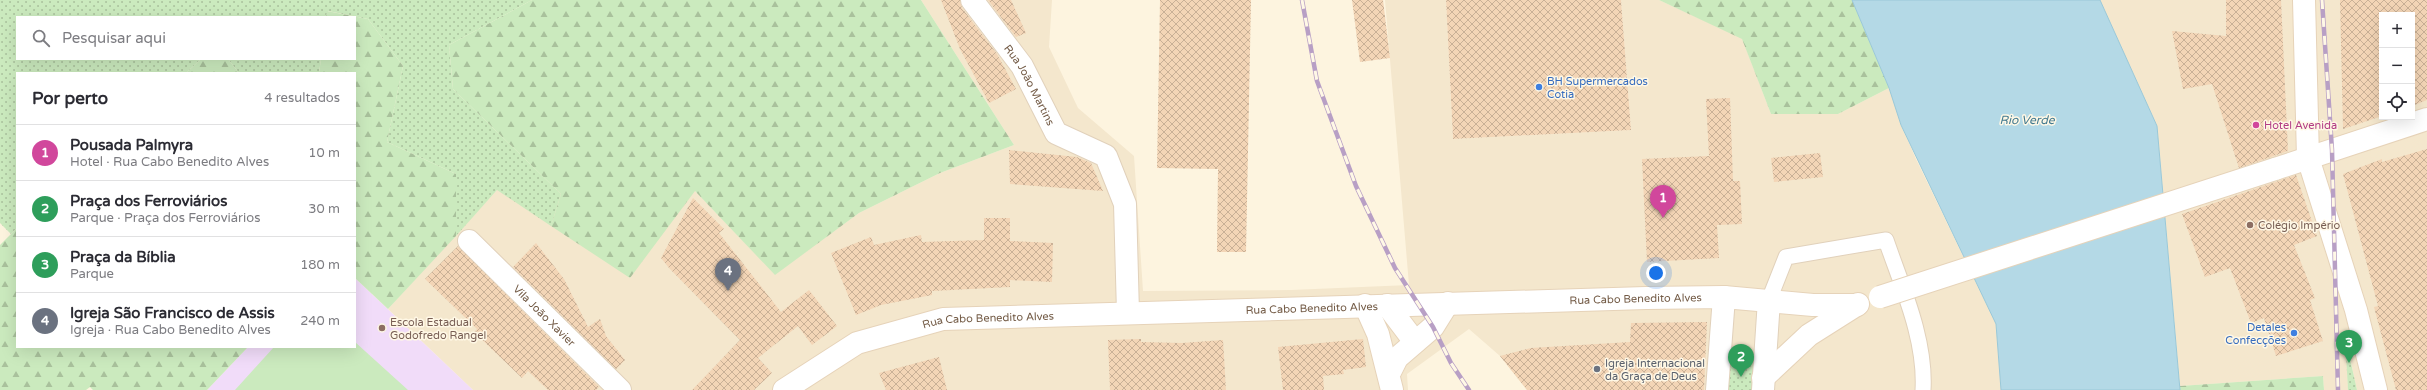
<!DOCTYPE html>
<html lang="pt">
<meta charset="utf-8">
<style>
body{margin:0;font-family:"Varela Round",sans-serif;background:#f2f2f3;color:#2b2b33}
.controls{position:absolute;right:12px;top:12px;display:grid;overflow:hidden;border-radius:0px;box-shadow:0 4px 16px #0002}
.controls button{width:36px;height:36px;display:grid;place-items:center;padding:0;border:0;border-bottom:1px solid #e1e1e2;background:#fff;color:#2b2b33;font:20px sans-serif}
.you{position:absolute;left:1656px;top:273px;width:14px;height:14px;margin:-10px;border:3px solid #fff;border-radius:50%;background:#1a73e8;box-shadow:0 0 0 6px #1a73e833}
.badge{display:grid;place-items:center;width:26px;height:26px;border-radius:50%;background:#814e39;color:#fff;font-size:13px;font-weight:700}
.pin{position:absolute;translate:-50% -33px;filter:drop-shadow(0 1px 2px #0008)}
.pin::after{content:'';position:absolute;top:21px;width:14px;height:12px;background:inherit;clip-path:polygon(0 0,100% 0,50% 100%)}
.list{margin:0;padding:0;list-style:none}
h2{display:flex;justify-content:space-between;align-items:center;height:52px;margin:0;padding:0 16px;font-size:17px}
h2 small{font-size:13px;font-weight:400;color:#7c7c81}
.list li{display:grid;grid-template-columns:26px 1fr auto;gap:12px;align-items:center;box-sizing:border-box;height:56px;padding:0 16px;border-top:1px solid #e1e1e2}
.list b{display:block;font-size:15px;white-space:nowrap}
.list p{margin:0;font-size:13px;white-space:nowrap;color:#7c7c81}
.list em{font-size:13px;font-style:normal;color:#7c7c81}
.icon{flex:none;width:22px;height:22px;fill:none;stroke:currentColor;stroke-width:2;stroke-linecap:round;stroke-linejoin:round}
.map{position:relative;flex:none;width:2427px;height:390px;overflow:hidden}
.search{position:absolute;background:#fff;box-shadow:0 4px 16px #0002;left:16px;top:16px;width:340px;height:44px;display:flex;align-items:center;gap:10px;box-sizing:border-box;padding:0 14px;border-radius:0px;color:#7c7c81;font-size:15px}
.panel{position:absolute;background:#fff;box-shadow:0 4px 16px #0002;left:16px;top:72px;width:340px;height:276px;border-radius:0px}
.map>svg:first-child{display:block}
.residential{fill:#f4e7cd;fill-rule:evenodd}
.education{fill:#f1dcf9}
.grass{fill:url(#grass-dots)}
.forest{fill:url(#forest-firs)}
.pitch{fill:#cbeabe}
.water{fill:#b4d9e6;stroke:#9ac8d8}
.building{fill:url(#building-cross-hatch)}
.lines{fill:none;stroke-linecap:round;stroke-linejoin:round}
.lane-casing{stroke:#e1d1bb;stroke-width:17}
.street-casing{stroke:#e1d1bb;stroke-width:24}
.secondary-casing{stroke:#e6d3b9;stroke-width:24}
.lane{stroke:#fff;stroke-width:15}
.street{stroke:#fff;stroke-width:22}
.secondary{stroke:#fff;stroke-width:22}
.rail-casing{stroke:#b89fc5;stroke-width:4.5}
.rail{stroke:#fff8e6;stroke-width:3;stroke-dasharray:9;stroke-linecap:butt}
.secondary-bridge-casing{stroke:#e6d3b9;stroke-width:24;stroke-linecap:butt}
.secondary-bridge{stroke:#fff;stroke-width:22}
.shop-dot{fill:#3f7fe0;stroke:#fff8e6;stroke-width:1.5}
.hotel-dot{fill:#d1479c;stroke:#fff8e6;stroke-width:1.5}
.education-dot{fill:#8d6e63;stroke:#fff8e6;stroke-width:1.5}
.worship-dot{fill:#6b7280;stroke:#fff8e6;stroke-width:1.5}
.labels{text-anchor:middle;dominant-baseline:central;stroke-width:3;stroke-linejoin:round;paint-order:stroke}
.shop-label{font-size:11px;fill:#366cbe;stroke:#fff8e6;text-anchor:start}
.street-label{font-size:11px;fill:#735b46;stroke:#fff8e6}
.hotel-label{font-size:11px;fill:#b23c85;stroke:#fff8e6;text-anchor:start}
.education-label{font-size:11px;fill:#785e54;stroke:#fff8e6;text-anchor:start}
.worship-label{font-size:11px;fill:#5b616d;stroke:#fff8e6;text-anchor:start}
.water-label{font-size:12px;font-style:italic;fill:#42798f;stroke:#fff8e6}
</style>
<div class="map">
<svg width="2427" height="390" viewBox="0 0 2427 390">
<defs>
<pattern id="grass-dots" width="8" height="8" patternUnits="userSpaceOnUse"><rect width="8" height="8" fill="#cbeabe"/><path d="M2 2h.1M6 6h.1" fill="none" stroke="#a9c19c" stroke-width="1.8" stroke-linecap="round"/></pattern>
<pattern id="forest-firs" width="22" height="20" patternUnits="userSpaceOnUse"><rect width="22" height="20" fill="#cbeabe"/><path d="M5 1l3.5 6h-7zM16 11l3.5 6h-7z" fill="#a9c19c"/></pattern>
<pattern id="building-cross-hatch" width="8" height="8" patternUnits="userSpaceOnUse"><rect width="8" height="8" fill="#f3d5b6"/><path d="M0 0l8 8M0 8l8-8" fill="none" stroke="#c9b096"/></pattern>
</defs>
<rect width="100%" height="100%" fill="#fdf4df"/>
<!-- residential -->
<g class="residential">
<polygon points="921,0 1052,0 1049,47 1078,108 1134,156 1143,291 1291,290 1409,285 1385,0 1446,0 1453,139 1631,130 1621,0 1659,0 1742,38 1771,114 1838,114 1889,88 1901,125 1916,159 1996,324 2001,390 1527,390 1500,356 1469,329 1407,374 1408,390 473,390 388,309 497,190 695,191 775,274 859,213 940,173 1014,145"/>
<path d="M2100,0H2427V390H2357L2346,339L2348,390H2324L2323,376L2180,386L2157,126ZM2382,15H2412V117H2382Z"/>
</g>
<!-- education -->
<polygon class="education" points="355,278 473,390 207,390 248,347 355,347"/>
<!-- grass -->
<g class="grass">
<polygon points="0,0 532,0 449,45 453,89 561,194 551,226 497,190 456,236 456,174 387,142 403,66 368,19 328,11 326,17 17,17 17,59 201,59 186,73 17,73 17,228 11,234 0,223"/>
<polygon points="228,59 321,59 319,73 239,73"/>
<polygon points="2345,336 2357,390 2348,390"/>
<polygon points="1728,361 1755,363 1753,390 1726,390"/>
</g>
<!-- forest -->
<g class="forest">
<polygon points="532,0 921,0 1014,145 940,173 859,213 775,275 695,191 630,278 551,226 561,194 453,89 449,45"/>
<polygon points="1659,0 1852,0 1889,88 1838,114 1771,114 1742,39"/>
<polygon points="327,11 368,19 403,66 387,142 456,174 456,236 388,309 355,278 355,73 319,73 321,59 355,59 355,17 326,17"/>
<polygon points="201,59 228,59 239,73 186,73"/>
<polygon points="17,228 17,347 248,347 207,390 93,390 90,387 86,390 0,390 0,245"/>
<polygon points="2323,376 2324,390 2180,390 2180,386"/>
</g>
<!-- pitch -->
<polygon class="pitch" points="355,342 408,390 235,390 274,347 355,347"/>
<!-- water -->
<polygon class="water" points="1852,0 2100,0 2157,126 2180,390 2001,390 1996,324 1901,125 1889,88"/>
<!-- building -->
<g class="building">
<polygon points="941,0 960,0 962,8 997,54 1016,89 989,103 960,49"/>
<polygon points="988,0 1011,0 1026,33 1016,37"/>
<polygon points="1160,0 1251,0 1246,252 1217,252 1218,169 1157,168"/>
<polygon points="1352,0 1383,0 1390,58 1360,62"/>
<polygon points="1446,0 1621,0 1631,130 1453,139"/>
<polygon points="2226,0 2281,0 2288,151 2239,168 2212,84 2183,89 2172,31 2226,36"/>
<polygon points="2340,0 2427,0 2427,100 2412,106 2412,15 2382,15 2382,116 2343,129"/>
<polygon points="1730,98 1733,181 1740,181 1742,224 1717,225 1719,258 1647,262 1642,159 1709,156 1706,99"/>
<polygon points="2427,149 2427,390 2396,390 2374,307 2378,306 2343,174 2382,159 2382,162"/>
<polygon points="1009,150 1077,157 1091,163 1103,191 1010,184"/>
<polygon points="1820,153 1823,177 1774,182 1771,158"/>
<polygon points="2296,175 2317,236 2294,245 2315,298 2310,300 2323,341 2276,356 2264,318 2251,323 2230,268 2205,277 2182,214"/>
<polygon points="693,198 724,229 719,233 781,312 809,290 837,326 812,345 798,326 758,358 772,373 754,390 692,390 740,340 669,268 661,258"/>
<polygon points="984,218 1010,218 1010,241 1053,243 1052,282 1010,280 1010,287 932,291 932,295 881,305 856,315 831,253 871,237 874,245 921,235 922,242 984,240"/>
<polygon points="536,243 564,279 588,327 600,319 606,336 625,360 616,369 513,267"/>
<polygon points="458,246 599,387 596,390 548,390 528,371 522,378 474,332 477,329 425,279"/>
<polygon points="1707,322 1704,390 1527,390 1500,356 1531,348 1630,342 1631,323"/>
<polygon points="1141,339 1141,342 1182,343 1223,340 1226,390 1110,390 1108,340"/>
<polygon points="1363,339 1366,367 1343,370 1344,374 1323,376 1324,390 1283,390 1278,347"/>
<polygon points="939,357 947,390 886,390 879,373"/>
</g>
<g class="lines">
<defs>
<path id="lane" d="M1769,300L1786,257L1886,240C1902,287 1926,339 1923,390"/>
<g id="street">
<path id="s1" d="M972,0L1022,66L1056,133L1106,156L1125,204L1128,313"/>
<path id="s2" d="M469,241L620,390"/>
<polyline points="1717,390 1724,297"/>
<polyline points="1763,390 1769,300"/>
</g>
<g id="secondary">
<polyline points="2304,0 2308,158 2356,310 2376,390"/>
<polyline points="2275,169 2427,119"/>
<polyline points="1365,305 1378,334 1392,390"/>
<polyline points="1387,305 1415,342"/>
<polyline points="1389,374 1397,358 1433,327 1448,303"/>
<polyline points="1763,378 1809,335 1858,304"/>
<path id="s3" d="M784,390L857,343L943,319L1646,298L1724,297L1813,305H1857"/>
</g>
</defs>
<!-- lane casing -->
<use href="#lane" class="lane-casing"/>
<!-- street casing -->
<use href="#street" class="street-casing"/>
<!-- secondary casing -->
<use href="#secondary" class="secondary-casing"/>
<!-- lane -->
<use href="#lane" class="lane"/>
<!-- street -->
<use href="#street" class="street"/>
<!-- secondary -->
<use href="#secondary" class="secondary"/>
<defs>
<g id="rail">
<polyline points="1302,0 1317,81 1356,186 1395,268 1433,327 1451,363 1469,390"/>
<polyline points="2322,0 2332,150 2338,390"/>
</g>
</defs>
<!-- rail casing -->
<use href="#rail" class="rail-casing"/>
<!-- rail -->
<use href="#rail" class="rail"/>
<defs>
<polyline id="secondary-bridge" points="1880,297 2275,169"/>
</defs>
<!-- secondary-bridge casing -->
<use href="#secondary-bridge" class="secondary-bridge-casing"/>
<!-- secondary-bridge -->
<use href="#secondary-bridge" class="secondary-bridge"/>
</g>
<!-- markers -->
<g class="shop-dot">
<circle cx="1539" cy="87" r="4"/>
<circle cx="2294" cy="333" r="4"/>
</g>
<circle class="hotel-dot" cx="2256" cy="125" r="4"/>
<g class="education-dot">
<circle cx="2250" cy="225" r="4"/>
<circle cx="382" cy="328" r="4"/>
</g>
<circle class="worship-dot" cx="1597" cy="369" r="4"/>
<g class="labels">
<!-- shop labels -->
<g class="shop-label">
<text x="1547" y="81">BH Supermercados<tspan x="1547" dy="13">Cotia</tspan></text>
<text x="2286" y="327" text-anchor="end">Detales<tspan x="2286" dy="13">Confecções</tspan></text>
</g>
<!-- street labels -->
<g class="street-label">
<text stroke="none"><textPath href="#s1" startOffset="103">Rua João Martins</textPath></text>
<text stroke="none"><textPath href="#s3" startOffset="869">Rua Cabo Benedito Alves</textPath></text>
<text stroke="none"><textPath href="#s3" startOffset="545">Rua Cabo Benedito Alves</textPath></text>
<text stroke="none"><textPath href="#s2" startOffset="106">Vila João Xavier</textPath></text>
<text stroke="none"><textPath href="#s3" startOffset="221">Rua Cabo Benedito Alves</textPath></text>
</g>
<!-- hotel labels -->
<g class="hotel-label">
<text x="2264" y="125">Hotel Avenida</text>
</g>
<!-- education labels -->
<g class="education-label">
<text x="2258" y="225">Colégio Império</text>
<text x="390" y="322">Escola Estadual<tspan x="390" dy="13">Godofredo Rangel</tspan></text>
</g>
<!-- worship labels -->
<g class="worship-label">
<text x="1605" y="363">Igreja Internacional<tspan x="1605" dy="13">da Graça de Deus</tspan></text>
</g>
<!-- water labels -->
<g class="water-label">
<text x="2027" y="120">Rio Verde</text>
</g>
</g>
</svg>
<div class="controls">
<button>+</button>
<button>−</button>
<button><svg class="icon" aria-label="locate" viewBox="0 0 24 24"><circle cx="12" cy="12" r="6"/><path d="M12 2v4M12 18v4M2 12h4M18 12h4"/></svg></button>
</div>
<div class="you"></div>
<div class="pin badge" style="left:1663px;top:218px;background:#d1479c">1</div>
<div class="pin badge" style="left:1741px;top:377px;background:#2e9e5b">2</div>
<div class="pin badge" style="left:2349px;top:363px;background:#2e9e5b">3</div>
<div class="pin badge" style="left:728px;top:291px;background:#6b7280">4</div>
<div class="search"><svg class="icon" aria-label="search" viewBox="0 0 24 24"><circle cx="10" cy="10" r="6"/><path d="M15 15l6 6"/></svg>Pesquisar aqui</div>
<section class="panel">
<h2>Por perto<small>4 resultados</small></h2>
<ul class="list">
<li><span class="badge" style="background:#d1479c">1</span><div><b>Pousada Palmyra</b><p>Hotel · Rua Cabo Benedito Alves</p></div><em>10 m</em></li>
<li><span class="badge" style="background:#2e9e5b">2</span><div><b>Praça dos Ferroviários</b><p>Parque · Praça dos Ferroviários</p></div><em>30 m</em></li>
<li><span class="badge" style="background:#2e9e5b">3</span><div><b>Praça da Bíblia</b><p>Parque</p></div><em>180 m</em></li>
<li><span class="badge" style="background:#6b7280">4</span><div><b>Igreja São Francisco de Assis</b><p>Igreja · Rua Cabo Benedito Alves</p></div><em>240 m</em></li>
</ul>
</section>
</div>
